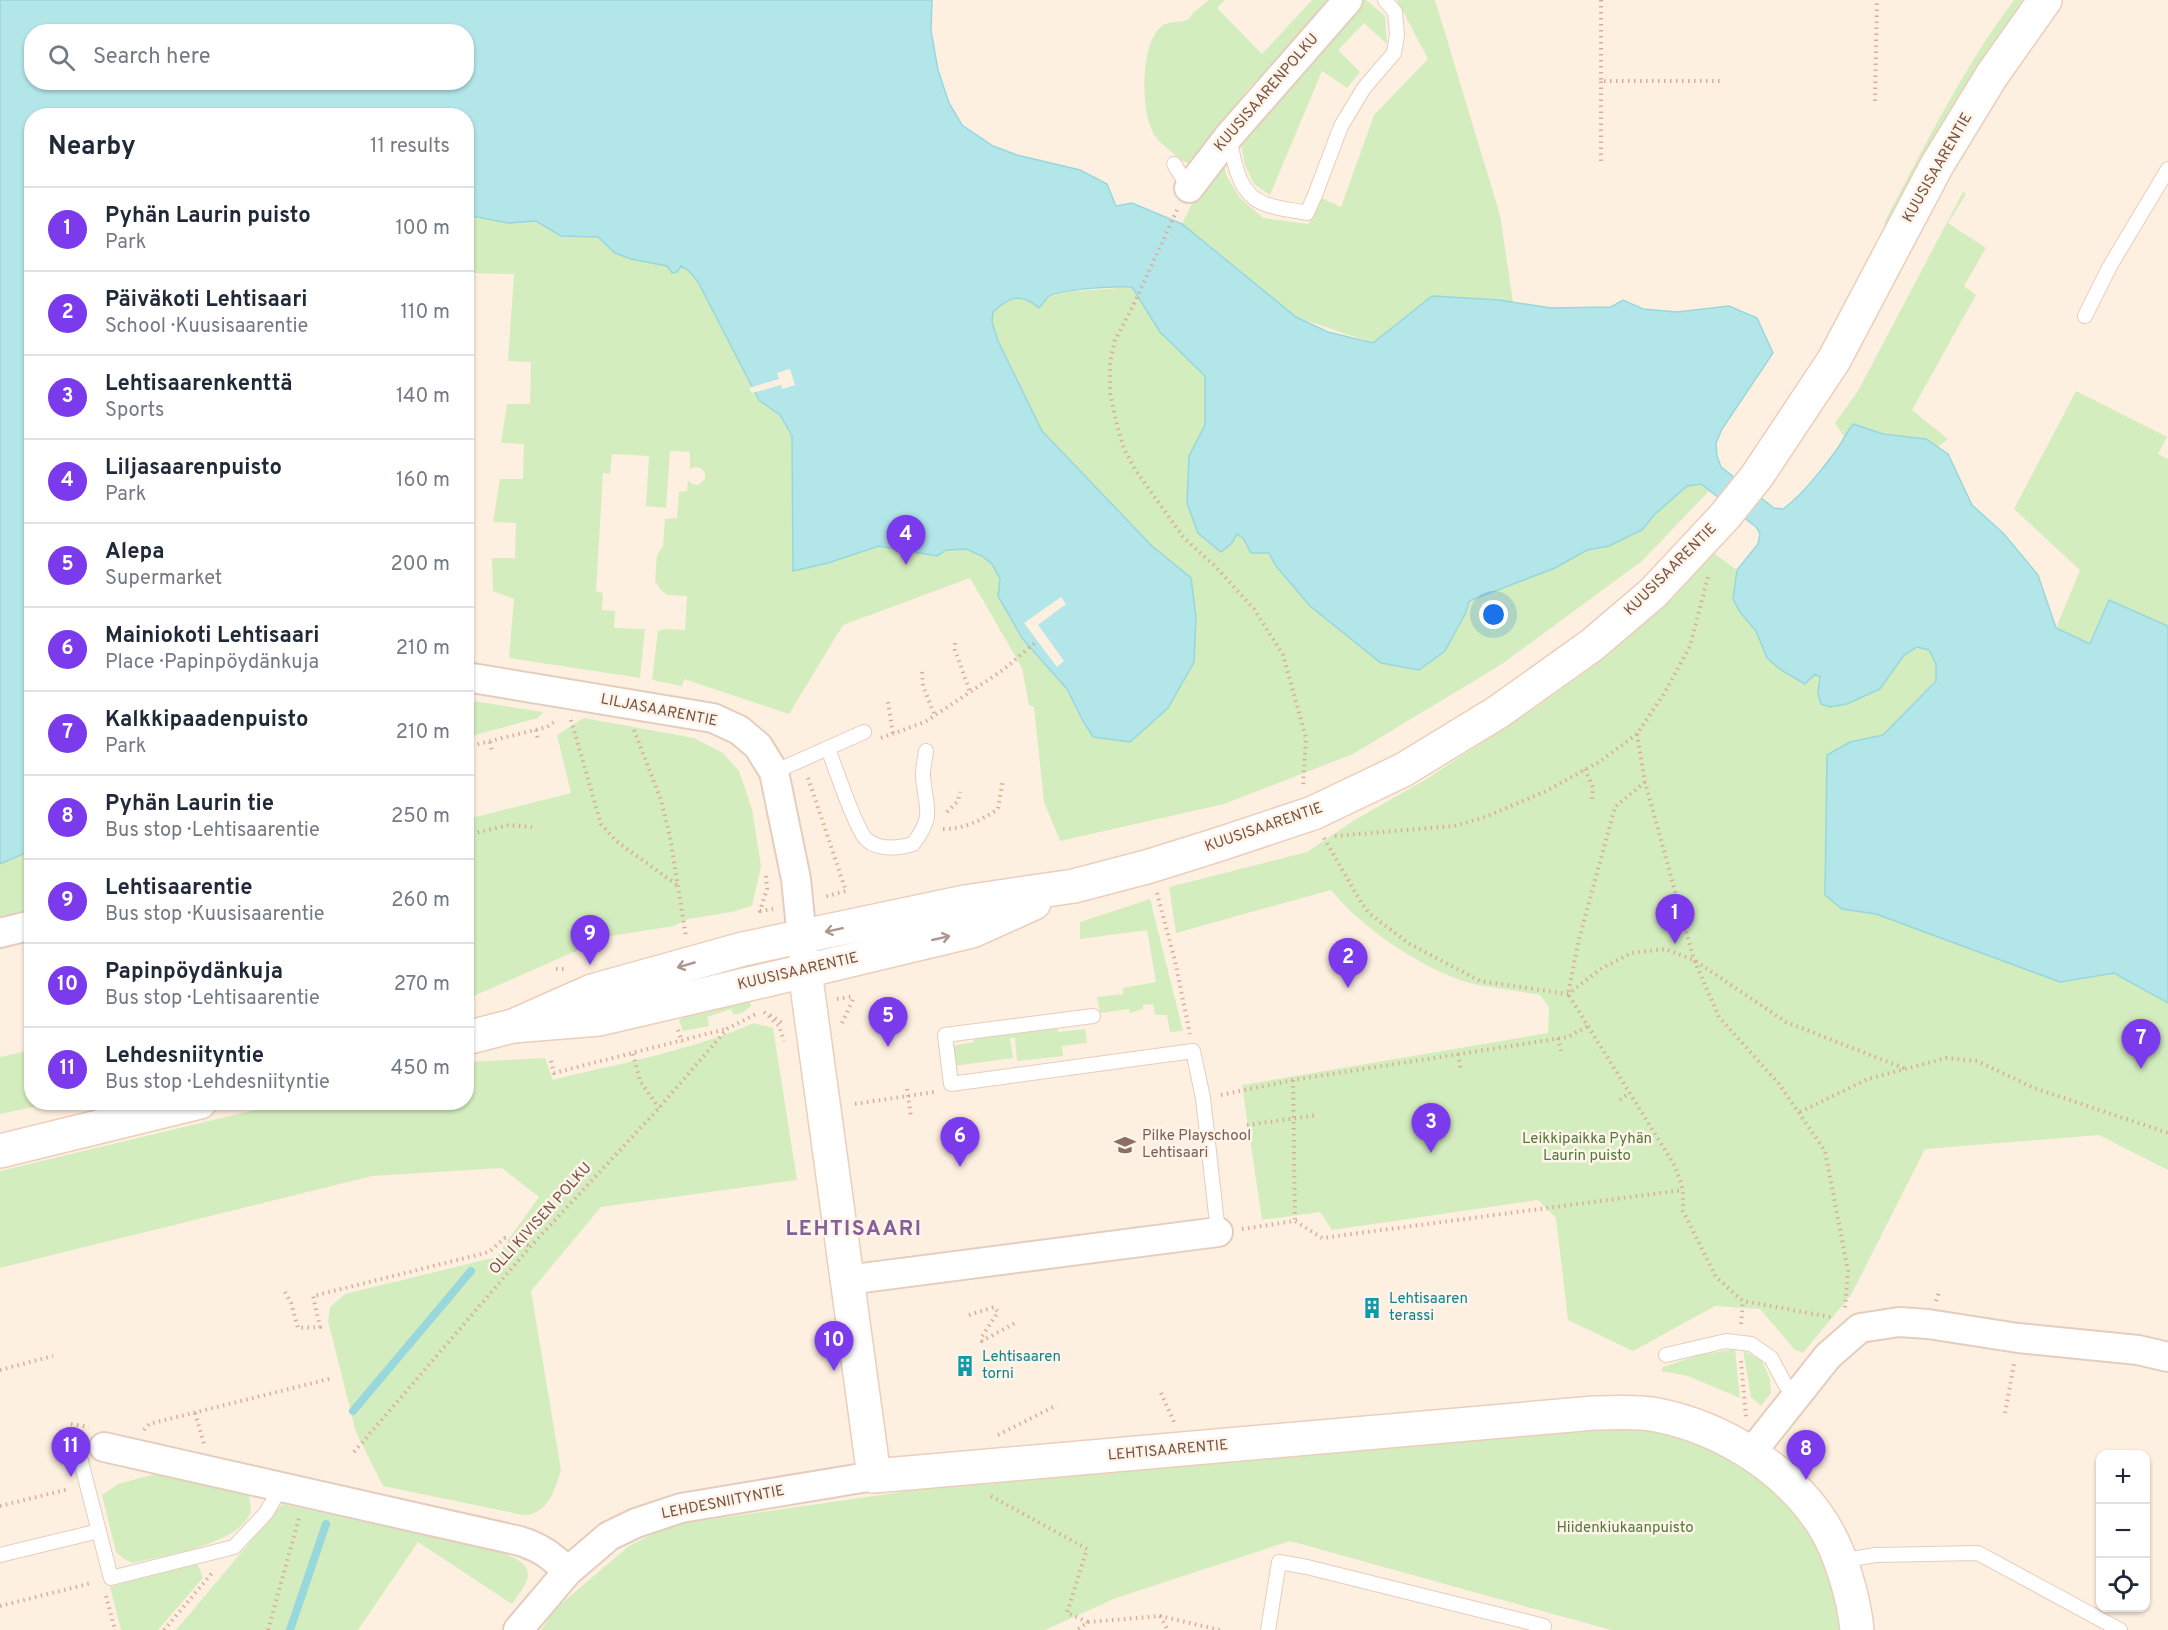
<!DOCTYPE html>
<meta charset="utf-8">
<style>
body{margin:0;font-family:Overpass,sans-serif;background:#f6f6f7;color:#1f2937}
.controls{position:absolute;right:18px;bottom:18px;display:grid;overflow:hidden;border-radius:12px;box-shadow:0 2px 4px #0004}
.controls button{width:54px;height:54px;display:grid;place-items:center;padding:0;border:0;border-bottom:2px solid #e0e1e3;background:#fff;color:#1f2937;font:30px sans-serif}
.you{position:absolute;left:1494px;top:615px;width:21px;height:21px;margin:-15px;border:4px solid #fff;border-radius:50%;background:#1a73e8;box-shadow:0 0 0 9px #1a73e833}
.badge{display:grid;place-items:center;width:39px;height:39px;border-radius:50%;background:#7c3aed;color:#fff;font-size:20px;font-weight:700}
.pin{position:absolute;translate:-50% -50px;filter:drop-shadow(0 2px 3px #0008)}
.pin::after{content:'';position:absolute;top:32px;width:21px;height:18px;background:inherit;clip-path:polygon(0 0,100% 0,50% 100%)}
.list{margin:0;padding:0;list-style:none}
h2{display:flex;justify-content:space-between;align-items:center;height:78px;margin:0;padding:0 24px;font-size:26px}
h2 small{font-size:20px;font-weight:400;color:#747a83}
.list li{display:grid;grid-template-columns:39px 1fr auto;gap:18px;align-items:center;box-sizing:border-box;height:84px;padding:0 24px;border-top:2px solid #e0e1e3}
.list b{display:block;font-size:22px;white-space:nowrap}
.list p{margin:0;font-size:20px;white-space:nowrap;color:#747a83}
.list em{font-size:20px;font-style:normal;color:#747a83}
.icon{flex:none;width:33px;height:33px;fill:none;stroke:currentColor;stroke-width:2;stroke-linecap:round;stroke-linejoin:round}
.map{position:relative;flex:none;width:2168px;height:1630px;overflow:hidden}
.search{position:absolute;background:#fff;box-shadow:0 2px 4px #0004;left:24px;top:24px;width:450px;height:66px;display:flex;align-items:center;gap:15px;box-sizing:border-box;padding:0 21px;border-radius:24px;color:#747a83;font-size:22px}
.panel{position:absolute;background:#fff;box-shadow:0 2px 4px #0004;left:24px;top:108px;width:450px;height:1002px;border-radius:24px}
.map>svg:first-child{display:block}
.green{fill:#d4edbe}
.water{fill:#b3e6e9;stroke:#98d7dc;stroke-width:1.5;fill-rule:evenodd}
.pier{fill:#fef0e0}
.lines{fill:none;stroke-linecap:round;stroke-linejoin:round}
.stream{stroke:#98d7dc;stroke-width:8}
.lane-casing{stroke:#e5cdbe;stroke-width:16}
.street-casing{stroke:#e5cdbe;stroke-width:32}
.secondary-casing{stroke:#ebcebb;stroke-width:36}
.path{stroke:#dbad99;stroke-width:4;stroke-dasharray:1.5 4.5;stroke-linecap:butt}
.lane{stroke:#fff;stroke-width:14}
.street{stroke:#fff;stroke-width:28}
.secondary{stroke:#fff;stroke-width:33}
.path-bridge{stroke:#dbad99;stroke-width:4;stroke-dasharray:1.5 4.5;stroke-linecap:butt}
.oneway{stroke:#ad988f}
.labels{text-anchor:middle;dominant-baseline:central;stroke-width:5;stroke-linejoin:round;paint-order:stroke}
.street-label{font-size:15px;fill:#775345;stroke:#fff4e9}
.education-label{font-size:15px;fill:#785e54;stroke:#fff4e9;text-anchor:start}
.park-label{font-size:15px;fill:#51793a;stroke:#fff4e9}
.culture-label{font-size:15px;fill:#0d838f;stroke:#fff4e9;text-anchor:start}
.district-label{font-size:21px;font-weight:bold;letter-spacing:1.5px;fill:#83609c;stroke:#fff4e9}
</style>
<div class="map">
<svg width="2168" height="1630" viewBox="0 0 2168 1630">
<rect width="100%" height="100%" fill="#fef0e0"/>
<!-- green -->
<g class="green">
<path d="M1209,0H1225L1217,8L1262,54L1312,0H1335L1249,88L1191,163C1182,163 1178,158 1172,152C1163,145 1155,139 1151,128C1141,107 1140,36 1165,24C1171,22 1181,22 1188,20L1193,13Z"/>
<polygon points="1363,0 1366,0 1385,16 1387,44 1364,23 1338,50 1360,72 1347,88 1322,71 1270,195 1254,184 1245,165 1240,141"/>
<polygon points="1397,0 1435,0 1500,215 1513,302 1499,300 1423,302 1405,319 1373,343 1296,317 1182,224 1197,193 1223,155 1226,175 1240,198 1263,218 1309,224 1315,195 1341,207 1374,115 1428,59"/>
<path d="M2014,0H2025L1975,73L1889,226L1884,223C1924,147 1963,68 2014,0Z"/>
<polygon points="467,184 508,223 536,221 561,236 598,237 615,253 631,259 667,266 680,266 688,270 698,282 759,400 780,415 792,437 793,570 828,563 879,546 946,550 966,549 982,556 992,564 1000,579 998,596 1022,638 1067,689 1083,721 1094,737 1194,662 1196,617 1191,578 1152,546 1042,432 998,341 992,322 993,312 1005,300 1018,297 1033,302 1066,292 1131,287 1160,332 1206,376 1206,425 1189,456 1232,543 1237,533 1269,553 1276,566 1310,606 1381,663 1466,612 1468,601 1555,568 1587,550 1609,546 1642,530 1654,515 1687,486 1701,484 1709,491 1642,561 1502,664 1353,754 1224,804 1060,841 1044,802 1034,707 1029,705 1022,668 970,578 843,625 789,714 684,679 682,686 652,680 658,631 665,629 685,630 687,596 667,595 660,589 655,581 657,555 663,546 665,519 677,518 679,492 687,491 688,480 692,484 698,485 705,479 705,473 701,468 695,467 690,469 690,452 670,451 666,508 646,506 649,456 612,454 610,474 603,473 596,591 603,593 602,610 615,611 614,628 645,629 640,678 509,658 514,599 493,591 492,558 515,558 516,523 493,522 500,479 523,479 524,444 501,443 507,404 530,404 531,362 508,361 514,274 467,273"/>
<polygon points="1963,192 1966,194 1948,223 1986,248 1964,286 1976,295 1912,410 1948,439 1938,447 1848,443 1835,423 1858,391"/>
<polygon points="2076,391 2167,437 2158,454 2168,459 2168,626 2110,600 2090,644 2056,628 2080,570 2014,509"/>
<path d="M1712,552L1737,570L1733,599L1740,612L1756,631L1767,658L1820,677L1818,694L1880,689L1904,655L1917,647L1929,650L1936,664V680L1883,735L1850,742L1827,755L1825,895L1842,909L1876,914L2060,982L2114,973L2168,1003V1170L2099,1135L1925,1149L1851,1295L1803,1353L1795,1350L1760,1309L1715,1306L1633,1351L1568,1320L1556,1218L1538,1200L1332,1230L1320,1212L1262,1220L1242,1085L1548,1033L1549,1007L1540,995C1516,990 1486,988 1463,981C1417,965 1362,928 1331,890L1176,933L1169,887L1307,852L1353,821L1428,778L1526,714L1584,673L1640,625Z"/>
<polygon points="467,700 543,712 538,718 467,737"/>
<polygon points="584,718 694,738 723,753 739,771 752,809 761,866 752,906 732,912 688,919 674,926 610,936 467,999 467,819 571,793 557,735"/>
<polygon points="31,742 31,912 0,921 0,754"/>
<polygon points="1150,899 1183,1031 1170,1032 1167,1015 1155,1015 1153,1004 1143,1005 1143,1009 1130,1013 1129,1009 1100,1013 1097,997 1123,994 1123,988 1156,982 1147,930 1080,939 1080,922"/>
<polygon points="748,991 751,1006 744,1012 734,1015 731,1009 707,1017 709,1026 683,1031 679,1020 727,997"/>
<path d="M754,1023L773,1028L797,1180L601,1207L531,1291L561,1470C555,1490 548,1515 523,1515L383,1486L356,1432L328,1321L330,1307L345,1294L496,1257L539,1197L502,1168L372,1176L0,1268V1171L284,1103L466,1102L467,1062L545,1058L553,1080C620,1063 690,1051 754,1023Z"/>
<polygon points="1057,1026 1058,1032 1085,1029 1087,1043 1062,1046 1063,1056 1017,1061 1015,1038 1010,1038 1013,1058 954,1066 951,1046 974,1042 974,1038"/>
<polygon points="31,1050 32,1102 51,1103 0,1114 0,1057"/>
<polygon points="1735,1349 1740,1398 1688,1376 1661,1371 1663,1367 1699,1355"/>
<polygon points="1743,1350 1762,1361 1770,1379 1771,1393 1761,1406 1751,1397"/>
<polygon points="1619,1426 1668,1430 1744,1461 1812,1529 1839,1600 1842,1630 1611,1630 1290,1541 1116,1598 1045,1630 541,1630 555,1609 629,1546 671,1525 1006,1477"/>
<path d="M155,1474L249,1495C249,1499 251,1505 251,1509C246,1544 161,1556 133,1563L124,1559L116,1552L102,1495L118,1484Z"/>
<path d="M282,1504L501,1552C507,1555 518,1559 522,1563C537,1575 519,1593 512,1604L418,1542L358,1630H176Z"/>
<polygon points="192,1563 198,1565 203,1578 158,1630 121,1630 110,1587"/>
</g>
<!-- water -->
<path class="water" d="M0,0H932L931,31L938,70L949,103L962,125L993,146L1017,155L1080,170L1107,184L1116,206L1132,203L1182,224L1296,317L1328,332L1373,343L1432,296L1499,300L1551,308L1611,307L1623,300L1643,309L1677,312L1729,306L1757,318L1773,353L1722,429L1716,443L1717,456L1721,467L1774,508L1783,509C1803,494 1820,472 1835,452C1842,443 1846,433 1853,424L1883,434L1926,439L1948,454L1972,505L2004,534L2038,575L2056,628L2090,644L2109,600L2168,626V1003L2114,973L2060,982L1876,914L1842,909L1825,895L1827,755L1850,742L1883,735L1936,681V664L1929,650L1917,647L1904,655L1880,689L1847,704L1830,707L1821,704L1818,694L1820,677L1815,674L1805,684L1781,670L1767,658L1756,631L1740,612L1733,599L1737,570L1758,544L1760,534L1756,527L1701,484L1687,486L1654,515L1642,530L1609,546L1587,550L1555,568L1469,601L1466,612L1445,651L1419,670L1381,663L1310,606L1276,566L1269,553H1251L1243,538L1237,534L1232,543L1221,552L1198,533L1187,503L1189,456L1205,425V376L1160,332L1132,287C1117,286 1059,289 1048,297C1045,300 1042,305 1039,308C1021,292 1009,297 993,312L992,322L998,341L1042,431L1152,546L1191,578L1196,617L1194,662L1168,708L1130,742L1093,737L1083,721L1067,689L1022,638L998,596L1000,579L992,564L982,556L966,549L946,550L937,556L879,546L828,563L793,571L792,436L780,415L759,400L698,282L688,270L681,266L677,272L672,273L667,266L631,259L615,253L598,237L561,236L536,221L508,223L467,215L466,116H32V850L0,864ZM32,32H466V82H32Z"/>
<!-- pier -->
<g class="pier">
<polygon points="790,369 795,385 782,389 781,385 752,393 749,388 779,379 777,373"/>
<polygon points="1061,597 1066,604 1038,625 1064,661 1057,667 1024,623"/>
</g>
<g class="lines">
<!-- stream -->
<g class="stream">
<polyline points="353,1411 471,1271"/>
<polyline points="290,1630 326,1524"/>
</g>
<defs>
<g id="lane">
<path d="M1229,137C1234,161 1238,195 1265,204C1278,209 1294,210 1307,213L1315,195L1341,126L1364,88L1394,53L1397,35L1395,12L1385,0"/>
<polyline points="1174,164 1189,188"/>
<polyline points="2085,316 2110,266 2168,169"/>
<path d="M828,749C835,766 856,831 867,840C880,851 899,848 913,844C936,814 925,809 923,775C923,767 925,759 926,751"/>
<polyline points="774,772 864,732"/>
<polyline points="1093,1016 945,1035 951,1084 1193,1051 1203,1098 1218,1232"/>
<polyline points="1666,1355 1726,1341 1751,1344 1771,1358 1785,1384 1795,1397"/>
<polyline points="79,1454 111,1578 234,1547 266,1513 281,1487"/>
<polyline points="0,1555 99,1531"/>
<polyline points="1839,1561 1876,1555 1978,1553 2120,1630"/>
<polyline points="1268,1630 1279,1562 1307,1567 1544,1626"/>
</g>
<g id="street">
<polyline points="1189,188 1229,136 1348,0"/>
<polyline points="466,677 713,718 739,730 758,746 774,772 796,879 804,958"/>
<polyline points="0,933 32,925"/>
<polyline points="847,1280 1218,1232"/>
<path d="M104,1447L520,1541C542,1548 551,1556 568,1571"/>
<polyline points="1751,1453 1828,1356 1860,1328 1899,1322 1928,1324 2018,1338 2138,1350 2168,1357"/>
<polyline points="518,1630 568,1571 609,1536 636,1523 681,1508 874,1476"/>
</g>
<g id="secondary">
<path d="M805,971L874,1476L1594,1413C1615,1413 1637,1411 1657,1415C1723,1428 1788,1469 1824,1526C1841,1554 1854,1598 1857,1630"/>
<polyline points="513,1026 592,991 743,949 965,902 1074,886 1150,866 1220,844 1313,813 1403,770 1498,712 1592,645 1653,593 1725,516 1757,476 1834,360 1937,165 1992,75 2045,0"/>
<polyline points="466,1038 513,1026 599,1019 805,971 972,931 1034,903"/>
<polyline points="0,1151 200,1102"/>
</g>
</defs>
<!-- lane casing -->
<use href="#lane" class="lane-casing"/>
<!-- street casing -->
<use href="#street" class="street-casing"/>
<!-- secondary casing -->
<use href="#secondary" class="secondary-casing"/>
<!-- path -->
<g class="path">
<polyline points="1601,0 1601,81 1722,81"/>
<polyline points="1875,101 1877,0"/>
<polyline points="1601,161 1601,81"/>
<polyline points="1177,210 1132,308 1115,340 1110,362 1110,393 1117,425 1124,449 1136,471 1184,538 1215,566 1254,609 1283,655 1306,738 1303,787"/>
<polyline points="955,643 955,650 970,692"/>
<polyline points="922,672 923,686 935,716"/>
<polyline points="888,702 893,734"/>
<polyline points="571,720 601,824 616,841 677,885"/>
<polyline points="536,730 538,740"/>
<polyline points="634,730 661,800 670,837 686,937"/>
<polyline points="1637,734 1645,782 1694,960 1719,1017 1779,1084 1825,1151 1848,1271 1845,1308"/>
<polyline points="881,738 925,722 1003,670 1037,641"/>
<polyline points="490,742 492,751"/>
<polyline points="466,747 547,727 557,720"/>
<polyline points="1585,769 1593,788 1592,799"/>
<polyline points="808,778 846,891 824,897"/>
<polyline points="1645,782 1615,807 1579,939 1568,994 1675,1166 1683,1190 1683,1211 1716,1277 1743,1301 1831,1317"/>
<polyline points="947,812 958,801 960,792"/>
<path d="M943,829C964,829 980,821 998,809L1003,779"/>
<polyline points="466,835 509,825 532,827"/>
<polyline points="1335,836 1454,826 1485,817 1544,792 1599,762 1637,734 1665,692 1690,646 1708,577"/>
<polyline points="1324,838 1362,904 1370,914 1408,943 1480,981 1568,994 1602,968 1631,953 1665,949 1694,960 1786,1022 1906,1069"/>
<polyline points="766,876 767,889 760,911 773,909"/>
<polyline points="1157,893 1175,961 1190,1034"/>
<polyline points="556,969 568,969"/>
<polyline points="837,999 854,996"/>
<polyline points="764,1012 779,1026 784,1041"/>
<polyline points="770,1015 784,1024"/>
<polyline points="842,1023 854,997"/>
<polyline points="678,1030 682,1042"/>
<polyline points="1558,1038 1561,1051"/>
<polyline points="633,1054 640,1081 659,1108"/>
<polyline points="1458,1054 1461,1070"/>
<polyline points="551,1061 554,1073 726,1029"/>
<polyline points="1293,1080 1295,1221"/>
<polyline points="1221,1095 1293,1080 1568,1037 1588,1026"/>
<polyline points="1620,1100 1629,1093"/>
<polyline points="855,1104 934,1092"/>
<polyline points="1800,1112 1868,1079 1946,1058 1977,1061 2034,1088 2168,1133"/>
<polyline points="1247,1125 1318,1115"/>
<polyline points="1242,1229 1295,1221 1322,1238 1683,1190"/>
<polyline points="285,1292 291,1303 298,1328 320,1327 313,1296 489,1252 505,1238 531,1246"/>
<polyline points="1936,1301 1939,1292"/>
<polyline points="969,1315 994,1307 998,1312 981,1338 982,1341 1017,1322"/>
<polyline points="1741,1324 1743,1301"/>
<polyline points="1741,1361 1746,1417"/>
<polyline points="0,1370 53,1356"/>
<polyline points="1161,1393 1174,1422"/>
<polyline points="195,1413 204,1444"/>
<polyline points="2005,1413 2014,1364"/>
<polyline points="71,1424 89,1427"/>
<polyline points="144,1430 149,1424 333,1378"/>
<polyline points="998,1435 1057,1405"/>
<polyline points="354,1452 531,1246 659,1108 727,1029 756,1014"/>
<polyline points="991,1496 1087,1549 1067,1613 1088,1622 1077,1630"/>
<polyline points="0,1506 69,1489"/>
<polyline points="106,1596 115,1630"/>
<polyline points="0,1606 92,1583"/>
<polyline points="1160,1616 1168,1630"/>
<polyline points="1088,1622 1160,1616 1220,1630"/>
<polyline points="164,1630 212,1573"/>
<polyline points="268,1630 299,1518"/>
</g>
<!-- lane -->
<use href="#lane" class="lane"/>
<!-- street -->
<use href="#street" class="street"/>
<!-- secondary -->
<use href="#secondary" class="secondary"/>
<!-- path-bridge -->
<polyline class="path-bridge" points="907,1089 911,1117"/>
</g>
<!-- one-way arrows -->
<defs><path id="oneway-shaft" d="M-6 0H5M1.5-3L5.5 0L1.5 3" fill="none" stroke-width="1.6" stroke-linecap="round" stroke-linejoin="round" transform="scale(1.5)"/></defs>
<g class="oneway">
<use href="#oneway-shaft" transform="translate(834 930) rotate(168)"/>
<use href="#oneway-shaft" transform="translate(941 938) rotate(-13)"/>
<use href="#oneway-shaft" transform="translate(686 965) rotate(164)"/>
</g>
<!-- icons -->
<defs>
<symbol id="school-bare" viewBox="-9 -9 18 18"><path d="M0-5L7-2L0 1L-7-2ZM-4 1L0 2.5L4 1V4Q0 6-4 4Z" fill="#8d6e63" stroke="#fff4e9" stroke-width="2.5" paint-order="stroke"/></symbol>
<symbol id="building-bare" viewBox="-9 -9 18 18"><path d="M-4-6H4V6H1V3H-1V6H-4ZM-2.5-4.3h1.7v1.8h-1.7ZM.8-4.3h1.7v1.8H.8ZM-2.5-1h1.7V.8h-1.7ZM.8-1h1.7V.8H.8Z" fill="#0f9aa8" stroke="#fff4e9" stroke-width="2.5" paint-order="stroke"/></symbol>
</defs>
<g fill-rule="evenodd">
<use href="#school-bare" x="1110" y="1130" width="30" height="30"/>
<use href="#building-bare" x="1357" y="1293" width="30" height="30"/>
<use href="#building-bare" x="950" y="1351" width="30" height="30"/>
</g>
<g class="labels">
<!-- street labels -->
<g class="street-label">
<text transform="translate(1267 93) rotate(-49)">KUUSISAARENPOLKU</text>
<text transform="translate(1938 168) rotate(-60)">KUUSISAARENTIE</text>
<text transform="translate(1671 570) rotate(-45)">KUUSISAARENTIE</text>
<text transform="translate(659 711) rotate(11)">LILJASAARENTIE</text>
<text transform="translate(1264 828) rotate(-19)">KUUSISAARENTIE</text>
<text transform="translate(798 972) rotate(-13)">KUUSISAARENTIE</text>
<text transform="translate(541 1219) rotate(-48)">OLLI KIVISEN POLKU</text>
<text transform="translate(1168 1451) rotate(-5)">LEHTISAARENTIE</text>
<text transform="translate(723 1503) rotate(-11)">LEHDESNIITYNTIE</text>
</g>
<!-- education labels -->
<g class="education-label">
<text x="1142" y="1136">Pilke Playschool<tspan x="1142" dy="17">Lehtisaari</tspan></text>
</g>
<!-- park labels -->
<g class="park-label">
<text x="1587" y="1139">Leikkipaikka Pyhän<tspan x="1587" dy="17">Laurin puisto</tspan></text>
<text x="1625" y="1528">Hiidenkiukaanpuisto</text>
</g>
<!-- culture labels -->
<g class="culture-label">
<text x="1389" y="1299">Lehtisaaren<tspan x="1389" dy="17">terassi</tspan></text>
<text x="982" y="1357">Lehtisaaren<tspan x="982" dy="17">torni</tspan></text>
</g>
<!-- district labels -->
<g class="district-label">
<text x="854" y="1229">LEHTISAARI</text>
</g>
</g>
</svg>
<div class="controls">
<button>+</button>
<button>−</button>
<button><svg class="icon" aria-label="locate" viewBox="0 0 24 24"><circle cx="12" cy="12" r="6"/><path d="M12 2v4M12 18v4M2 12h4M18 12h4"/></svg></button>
</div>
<div class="you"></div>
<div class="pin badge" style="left:1675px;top:944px">1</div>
<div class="pin badge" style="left:1348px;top:988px">2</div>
<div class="pin badge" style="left:1431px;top:1153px">3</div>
<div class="pin badge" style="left:906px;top:565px">4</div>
<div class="pin badge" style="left:888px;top:1047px">5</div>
<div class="pin badge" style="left:960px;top:1167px">6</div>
<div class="pin badge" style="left:2141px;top:1069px">7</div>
<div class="pin badge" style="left:1806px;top:1480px">8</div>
<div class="pin badge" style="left:590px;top:965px">9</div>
<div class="pin badge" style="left:834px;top:1371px">10</div>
<div class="pin badge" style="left:71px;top:1477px">11</div>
<div class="search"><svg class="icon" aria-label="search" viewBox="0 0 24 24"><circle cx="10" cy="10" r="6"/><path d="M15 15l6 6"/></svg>Search here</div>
<section class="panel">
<h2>Nearby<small>11 results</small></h2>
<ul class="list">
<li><span class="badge">1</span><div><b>Pyhän Laurin puisto</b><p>Park</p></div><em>100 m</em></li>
<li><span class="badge">2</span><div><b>Päiväkoti Lehtisaari</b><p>School · Kuusisaarentie</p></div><em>110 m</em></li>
<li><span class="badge">3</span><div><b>Lehtisaarenkenttä</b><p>Sports</p></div><em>140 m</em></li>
<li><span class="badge">4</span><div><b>Liljasaarenpuisto</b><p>Park</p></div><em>160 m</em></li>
<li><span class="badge">5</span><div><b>Alepa</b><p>Supermarket</p></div><em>200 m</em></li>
<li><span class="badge">6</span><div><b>Mainiokoti Lehtisaari</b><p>Place · Papinpöydänkuja</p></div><em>210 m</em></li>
<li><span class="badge">7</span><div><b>Kalkkipaadenpuisto</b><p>Park</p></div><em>210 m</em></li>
<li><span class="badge">8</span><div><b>Pyhän Laurin tie</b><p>Bus stop · Lehtisaarentie</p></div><em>250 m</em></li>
<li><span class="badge">9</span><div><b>Lehtisaarentie</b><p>Bus stop · Kuusisaarentie</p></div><em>260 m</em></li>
<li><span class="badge">10</span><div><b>Papinpöydänkuja</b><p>Bus stop · Lehtisaarentie</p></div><em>270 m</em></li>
<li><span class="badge">11</span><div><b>Lehdesniityntie</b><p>Bus stop · Lehdesniityntie</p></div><em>450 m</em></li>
</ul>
</section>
</div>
